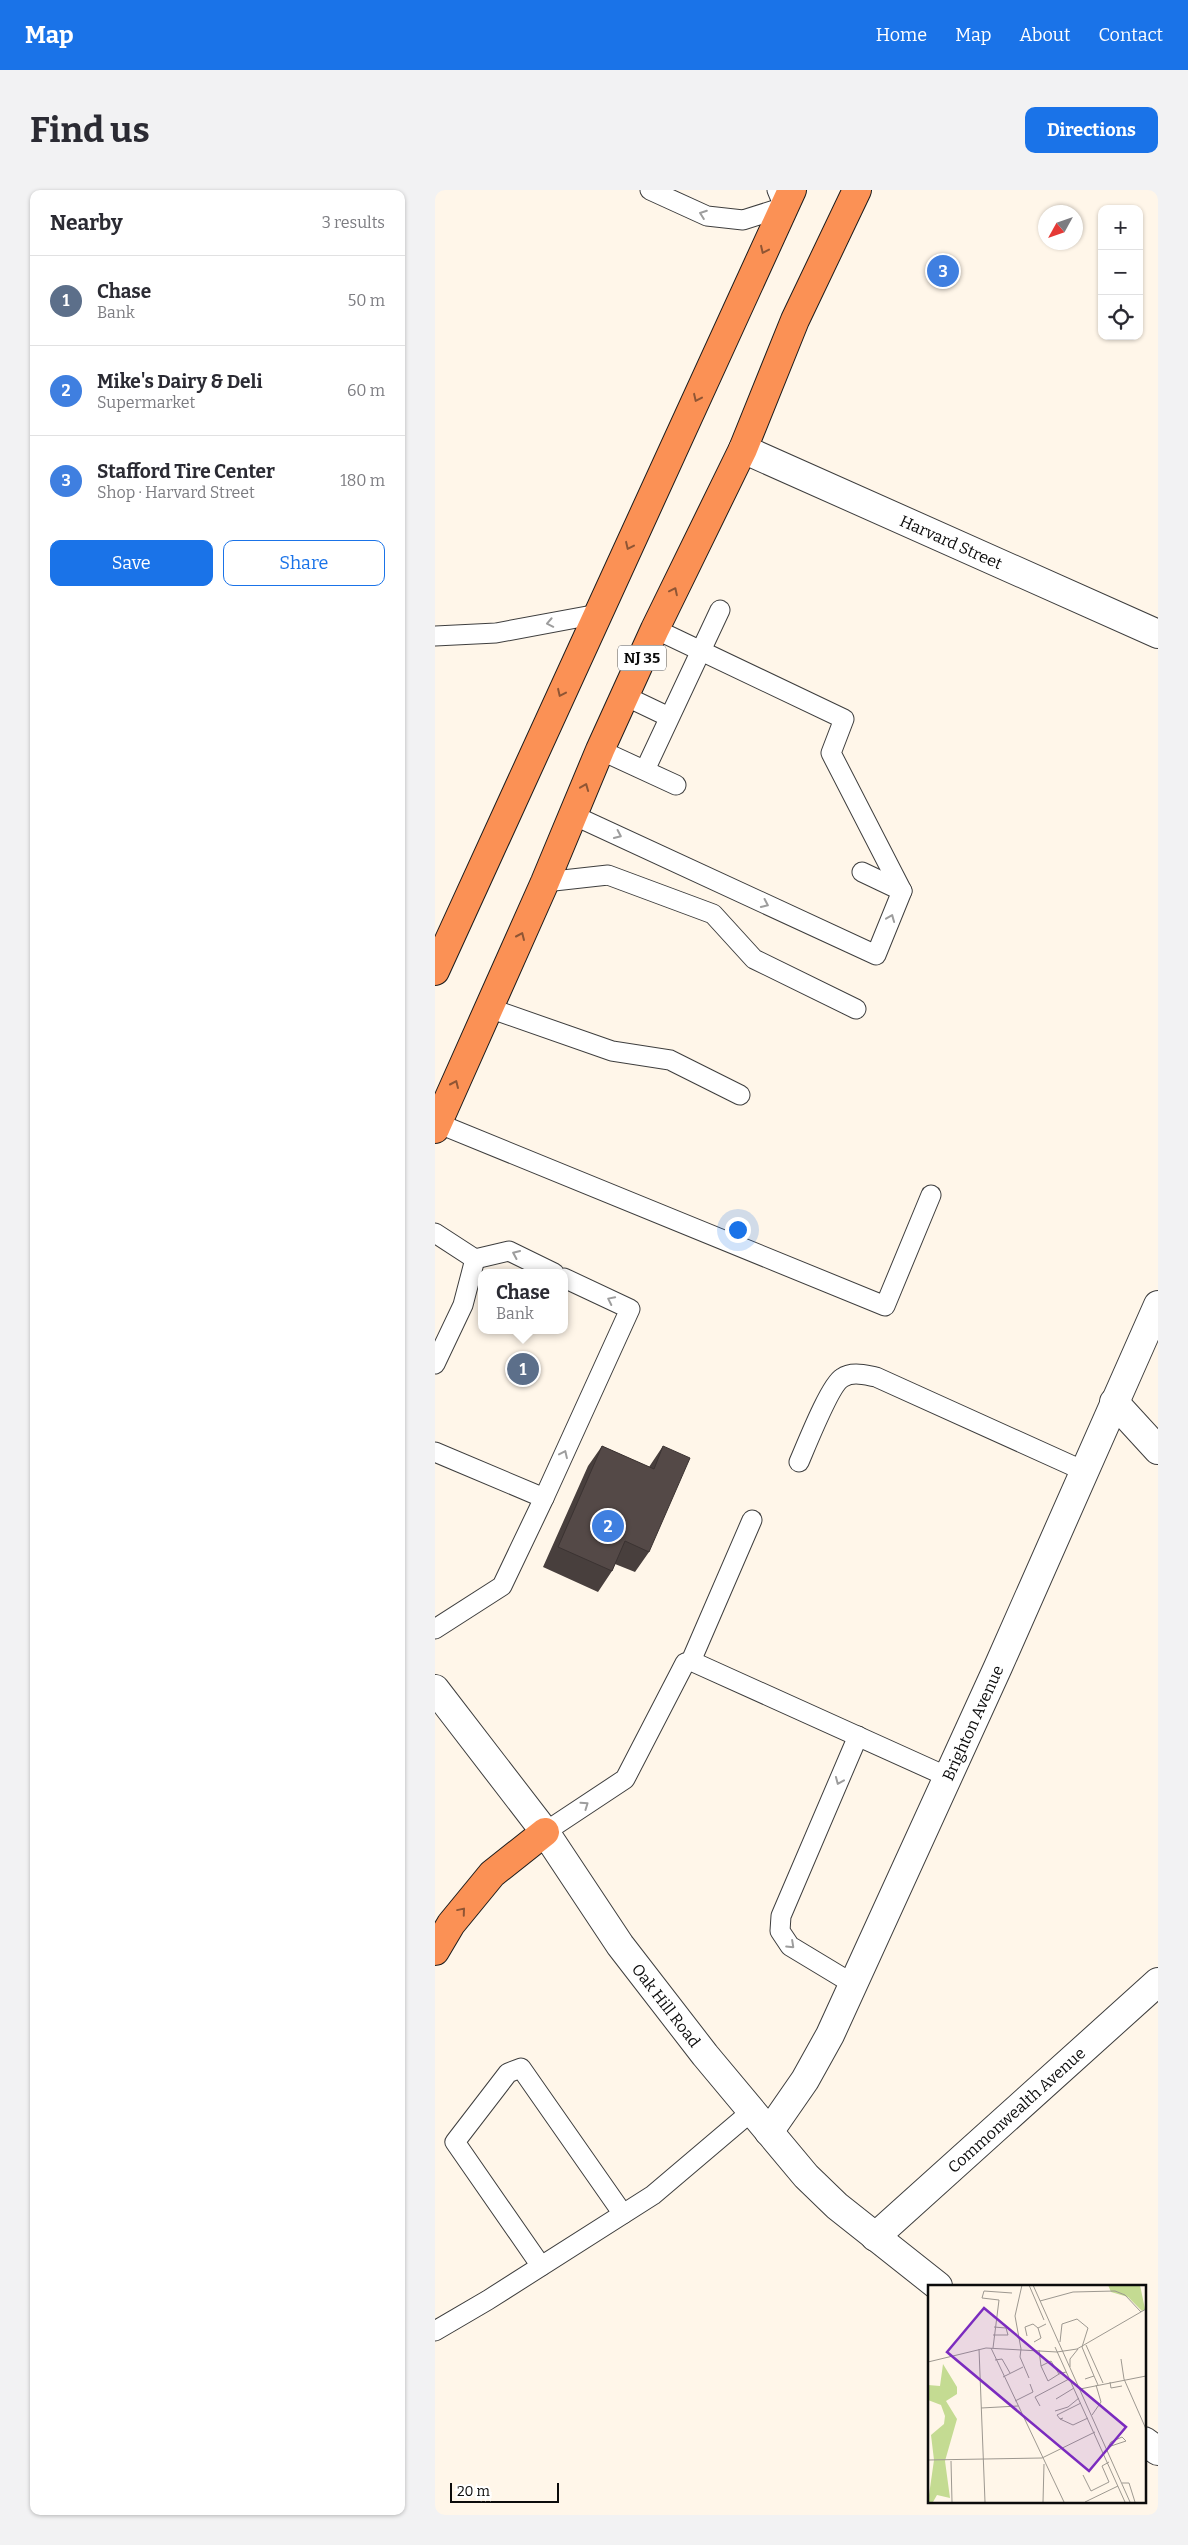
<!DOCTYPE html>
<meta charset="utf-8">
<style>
body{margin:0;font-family:Bitter,serif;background:#f2f2f3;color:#2b2b33}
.controls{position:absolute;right:15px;top:15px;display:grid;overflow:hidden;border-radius:10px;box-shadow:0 1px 4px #0004}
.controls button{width:45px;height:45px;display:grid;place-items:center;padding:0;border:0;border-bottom:1px solid #e1e1e2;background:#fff;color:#2b2b33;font:25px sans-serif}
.compass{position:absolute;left:603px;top:15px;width:45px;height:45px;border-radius:50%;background:#fff;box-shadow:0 1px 4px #0004;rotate:230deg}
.scale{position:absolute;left:15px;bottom:12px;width:109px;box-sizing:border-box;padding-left:5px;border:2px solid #0b0b0b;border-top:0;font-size:14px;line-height:18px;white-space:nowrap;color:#0b0b0b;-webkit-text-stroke:4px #fff;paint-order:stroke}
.you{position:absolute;left:302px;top:1039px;width:18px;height:18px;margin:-12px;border:4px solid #fff;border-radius:50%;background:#1a73e8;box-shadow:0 0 0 8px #1a73e833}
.badge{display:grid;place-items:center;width:32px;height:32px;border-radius:50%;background:#1a73e8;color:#fff;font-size:16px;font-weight:700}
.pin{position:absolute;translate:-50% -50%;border:2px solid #fff;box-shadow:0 1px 5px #0006}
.popup{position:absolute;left:43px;top:1079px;width:90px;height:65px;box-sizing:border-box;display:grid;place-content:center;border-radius:10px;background:#fff;filter:drop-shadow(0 1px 4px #0005);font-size:16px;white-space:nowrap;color:#7c7c81}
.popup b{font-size:19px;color:#2b2b33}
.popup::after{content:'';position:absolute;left:50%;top:100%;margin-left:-10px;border:10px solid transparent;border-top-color:#fff}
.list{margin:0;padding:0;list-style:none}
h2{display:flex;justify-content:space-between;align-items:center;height:65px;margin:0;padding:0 20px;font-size:21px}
h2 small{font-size:16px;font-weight:400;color:#7c7c81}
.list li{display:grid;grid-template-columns:32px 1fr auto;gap:15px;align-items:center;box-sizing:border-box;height:90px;padding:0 20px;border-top:1px solid #e1e1e2}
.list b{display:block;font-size:19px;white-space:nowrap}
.list p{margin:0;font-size:16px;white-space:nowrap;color:#7c7c81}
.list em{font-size:16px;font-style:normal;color:#7c7c81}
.actions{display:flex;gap:10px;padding:15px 20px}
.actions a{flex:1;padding:11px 0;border:1px solid #1a73e8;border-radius:10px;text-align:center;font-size:18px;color:#1a73e8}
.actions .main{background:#1a73e8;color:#fff}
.icon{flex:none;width:28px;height:28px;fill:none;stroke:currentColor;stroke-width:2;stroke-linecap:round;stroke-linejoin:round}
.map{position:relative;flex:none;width:723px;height:2325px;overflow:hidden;border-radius:10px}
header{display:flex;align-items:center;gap:30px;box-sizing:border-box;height:70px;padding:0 25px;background:#1a73e8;color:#fff}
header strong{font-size:24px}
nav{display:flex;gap:28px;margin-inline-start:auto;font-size:18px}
.intro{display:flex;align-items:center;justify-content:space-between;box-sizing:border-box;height:120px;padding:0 30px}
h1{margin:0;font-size:35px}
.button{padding:12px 22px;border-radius:10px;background:#1a73e8;color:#fff;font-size:18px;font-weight:700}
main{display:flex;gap:30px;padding:0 30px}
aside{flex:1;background:#fff;border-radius:10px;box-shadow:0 1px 4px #0004}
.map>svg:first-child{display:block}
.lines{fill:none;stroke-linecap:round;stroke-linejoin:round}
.service-casing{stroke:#3e3e3e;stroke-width:21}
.minor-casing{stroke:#3e3e3e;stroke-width:30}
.tertiary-casing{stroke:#3e3e3e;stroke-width:30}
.trunk-casing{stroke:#1c1c1c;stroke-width:30}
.service{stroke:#fff;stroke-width:19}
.minor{stroke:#fff;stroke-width:28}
.tertiary{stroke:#fff;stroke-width:28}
.trunk{stroke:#fb9155;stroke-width:28}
.wall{fill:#483f3d}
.building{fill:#544947;stroke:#3b3332}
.oneway{stroke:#9d9d9d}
.oneway2{stroke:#8f5534}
.labels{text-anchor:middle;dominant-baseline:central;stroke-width:5;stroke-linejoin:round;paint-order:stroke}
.shield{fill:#fff;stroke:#545454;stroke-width:1}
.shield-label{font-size:15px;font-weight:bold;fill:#0b0b0b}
.street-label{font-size:16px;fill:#0b0b0b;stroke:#fff}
.inset-road{fill:none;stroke:#9d9890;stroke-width:1}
.view{fill:#7b2cbf;fill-opacity:0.15;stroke:#7b2cbf;stroke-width:2.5}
.inset-edge{fill:none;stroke:#0b0b0b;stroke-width:2.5}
</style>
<header>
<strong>Map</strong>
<nav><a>Home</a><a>Map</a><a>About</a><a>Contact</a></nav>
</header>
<div class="intro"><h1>Find us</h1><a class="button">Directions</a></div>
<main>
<aside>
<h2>Nearby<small>3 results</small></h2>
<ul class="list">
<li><span class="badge" style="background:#5c6f8a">1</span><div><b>Chase</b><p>Bank</p></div><em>50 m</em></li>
<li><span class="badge" style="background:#3f7fe0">2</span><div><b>Mike's Dairy &amp; Deli</b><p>Supermarket</p></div><em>60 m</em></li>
<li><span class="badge" style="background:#3f7fe0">3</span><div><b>Stafford Tire Center</b><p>Shop · Harvard Street</p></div><em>180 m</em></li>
</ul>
<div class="actions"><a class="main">Save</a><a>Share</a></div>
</aside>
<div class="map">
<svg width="723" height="2325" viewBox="0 0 723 2325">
<rect width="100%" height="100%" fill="#fff6e9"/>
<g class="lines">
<defs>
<g id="service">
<polyline points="215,0 272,26 308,30 349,17 342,0"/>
<polyline points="220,439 409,529 396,563 467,701"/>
<polyline points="0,446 61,443 163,424"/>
<polyline points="190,506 234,527"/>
<polyline points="165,560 241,595"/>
<polyline points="210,580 285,420"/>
<polyline points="138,625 441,765 467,701 427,682"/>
<polyline points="110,692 173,685 278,724 319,769 421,819"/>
<polyline points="54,818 177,861 235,870 305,905"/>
<polyline points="2,933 450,1116 496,1005"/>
<polyline points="0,1043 40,1069 28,1115 0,1174"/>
<polyline points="40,1069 74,1061 119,1083"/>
<polyline points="0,1262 109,1308 67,1396 0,1439"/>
<path d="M364,1272C371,1256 395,1195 407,1188C417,1181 430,1185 441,1187L649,1281"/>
<polyline points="109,1308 195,1119 129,1088"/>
<polyline points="256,1471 513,1587"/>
<polyline points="110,1642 190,1589 250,1473 256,1471 317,1330"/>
<polyline points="418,1794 355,1756 345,1741 346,1726 423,1546"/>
<polyline points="106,2076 20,1952 73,1883 86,1878 188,2024"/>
<polyline points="0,2141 53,2110 218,2005 317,1921"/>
</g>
<g id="minor">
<path id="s1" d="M308,259L723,444"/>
<polyline points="679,1212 723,1260"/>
<path id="s2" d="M334,1942L370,1890L395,1845L563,1477L723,1115"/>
<path id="s3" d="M440,2047L723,1792"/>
</g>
<g id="tertiary">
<path id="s4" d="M0,1499L110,1642L185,1755L270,1865L371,1986L402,2016L503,2096"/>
<polyline points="709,2251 723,2261"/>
</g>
<g id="trunk">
<polyline points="0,781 357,0"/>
<polyline points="0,939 110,692 165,560 220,439 308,259 360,130 422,0"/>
<polyline points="0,1761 16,1734 57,1684 110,1642"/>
</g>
</defs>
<!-- service casing -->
<use href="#service" class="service-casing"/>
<!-- minor casing -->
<use href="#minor" class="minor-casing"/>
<!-- tertiary casing -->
<use href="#tertiary" class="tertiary-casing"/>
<!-- trunk casing -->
<use href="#trunk" class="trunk-casing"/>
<!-- service -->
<use href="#service" class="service"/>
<!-- minor -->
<use href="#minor" class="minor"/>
<!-- tertiary -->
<use href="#tertiary" class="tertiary"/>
<!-- trunk -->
<use href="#trunk" class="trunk"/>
</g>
<!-- wall -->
<polygon class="wall" points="167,1256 214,1277 228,1256 214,1362 200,1382 180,1374 177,1381 163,1402 108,1377 153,1276"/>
<!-- building -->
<polygon class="building" points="167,1256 219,1279 228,1256 255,1268 214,1362 190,1351 177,1381 123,1357"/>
<!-- one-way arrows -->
<defs><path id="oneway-chevron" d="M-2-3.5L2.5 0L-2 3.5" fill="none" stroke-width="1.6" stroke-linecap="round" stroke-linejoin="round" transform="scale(1.25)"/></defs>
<g class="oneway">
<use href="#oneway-chevron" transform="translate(268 24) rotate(-160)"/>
<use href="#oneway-chevron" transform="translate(115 433) rotate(169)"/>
<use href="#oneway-chevron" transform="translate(183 645) rotate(25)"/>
<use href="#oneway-chevron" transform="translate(330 714) rotate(25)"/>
<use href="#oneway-chevron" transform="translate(456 728) rotate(-68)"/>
<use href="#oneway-chevron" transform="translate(81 1064) rotate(-156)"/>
<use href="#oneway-chevron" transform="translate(176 1110) rotate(-154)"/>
<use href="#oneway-chevron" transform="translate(129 1264) rotate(-65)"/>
<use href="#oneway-chevron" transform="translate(404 1591) rotate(113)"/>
<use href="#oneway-chevron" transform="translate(150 1615) rotate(-35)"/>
<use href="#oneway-chevron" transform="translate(356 1755) rotate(43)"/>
</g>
<g class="oneway2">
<use href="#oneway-chevron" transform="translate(329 60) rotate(115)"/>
<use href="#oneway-chevron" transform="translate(262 208) rotate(115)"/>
<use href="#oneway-chevron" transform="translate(194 356) rotate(115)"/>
<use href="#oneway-chevron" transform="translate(239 401) rotate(-64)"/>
<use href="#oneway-chevron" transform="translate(126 503) rotate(115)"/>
<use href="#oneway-chevron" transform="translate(150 597) rotate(-68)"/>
<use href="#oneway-chevron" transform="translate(86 746) rotate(-66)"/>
<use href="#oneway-chevron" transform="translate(20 894) rotate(-66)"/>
<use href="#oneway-chevron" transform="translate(27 1721) rotate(-50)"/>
</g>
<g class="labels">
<!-- shield labels -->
<rect class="shield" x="183" y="455.5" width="48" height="25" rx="4"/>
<g class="shield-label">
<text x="207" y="468">NJ 35</text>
</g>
<!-- street labels -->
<g class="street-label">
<text stroke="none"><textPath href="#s1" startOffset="228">Harvard Street</textPath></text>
<text stroke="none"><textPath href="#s2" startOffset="458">Brighton Avenue</textPath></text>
<text stroke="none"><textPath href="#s4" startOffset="392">Oak Hill Road</textPath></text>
<text stroke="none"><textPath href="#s3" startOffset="190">Commonwealth Avenue</textPath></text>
</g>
</g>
<!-- overview -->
<g transform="translate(493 2095)">
<rect width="218" height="218" fill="#fff6e9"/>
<path d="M180,0H212L217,24L214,26L200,12L183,7ZM15,79L29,102V109L18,116L29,134L17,176L22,213L9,210L5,217H0L6,175L3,150L16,139L17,131L13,120L0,115V100L12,101Z" fill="#c4db92"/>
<path class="inset-road" d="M101,0L116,35M105,0L202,217M112,16L145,7L187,6L197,10L213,27M65,50H80L78,43L66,42M99,51L97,42L105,39L110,43M106,57L113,53L110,43L118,39M132,57L134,39L149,34L160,43L154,62M158,60L175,98M127,62L197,217M154,62L166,91M63,63L136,217M65,63L71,15L54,13L56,6L84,8M51,64L57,217M93,64L92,72L101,93M93,64L87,31L94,0M111,65L113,81L123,76L131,89L138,87M193,74L196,94L218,144M67,75L74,74L82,88M0,77L58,63L129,67L149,64L218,24M113,81L120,96L131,89M142,82V74L150,64M75,92L95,82M157,94L166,91L170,100M182,97L183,103L194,101M152,104L218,91M128,114L146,103M87,116L105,107L102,99M112,121L107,112L141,94M53,123L90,121M127,126L140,122L151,113M164,130L173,117L168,100M135,133L132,134L129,130L153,118M132,134L145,140L160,133M194,152L198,156L180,162L183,157ZM0,175L114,173L167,147M23,176L24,217M155,190L163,206L181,197L174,181L181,177M194,198H201L207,217M115,217L116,179M157,217L190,201"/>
<path class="view" d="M56,23L198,142L161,186L19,67Z"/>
<rect width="218" height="218" class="inset-edge"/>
</g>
</svg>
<div class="controls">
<button>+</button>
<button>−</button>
<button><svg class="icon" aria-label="locate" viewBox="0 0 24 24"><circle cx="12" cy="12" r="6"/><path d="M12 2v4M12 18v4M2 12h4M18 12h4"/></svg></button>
</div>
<svg class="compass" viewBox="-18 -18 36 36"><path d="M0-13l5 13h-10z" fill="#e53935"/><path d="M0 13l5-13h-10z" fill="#7c7c81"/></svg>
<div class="scale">20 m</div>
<div class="you"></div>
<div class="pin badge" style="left:88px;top:1179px;background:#5c6f8a">1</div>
<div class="popup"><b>Chase</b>Bank</div>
<div class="pin badge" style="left:173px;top:1336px;background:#3f7fe0">2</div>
<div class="pin badge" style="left:508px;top:81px;background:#3f7fe0">3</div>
</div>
</main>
